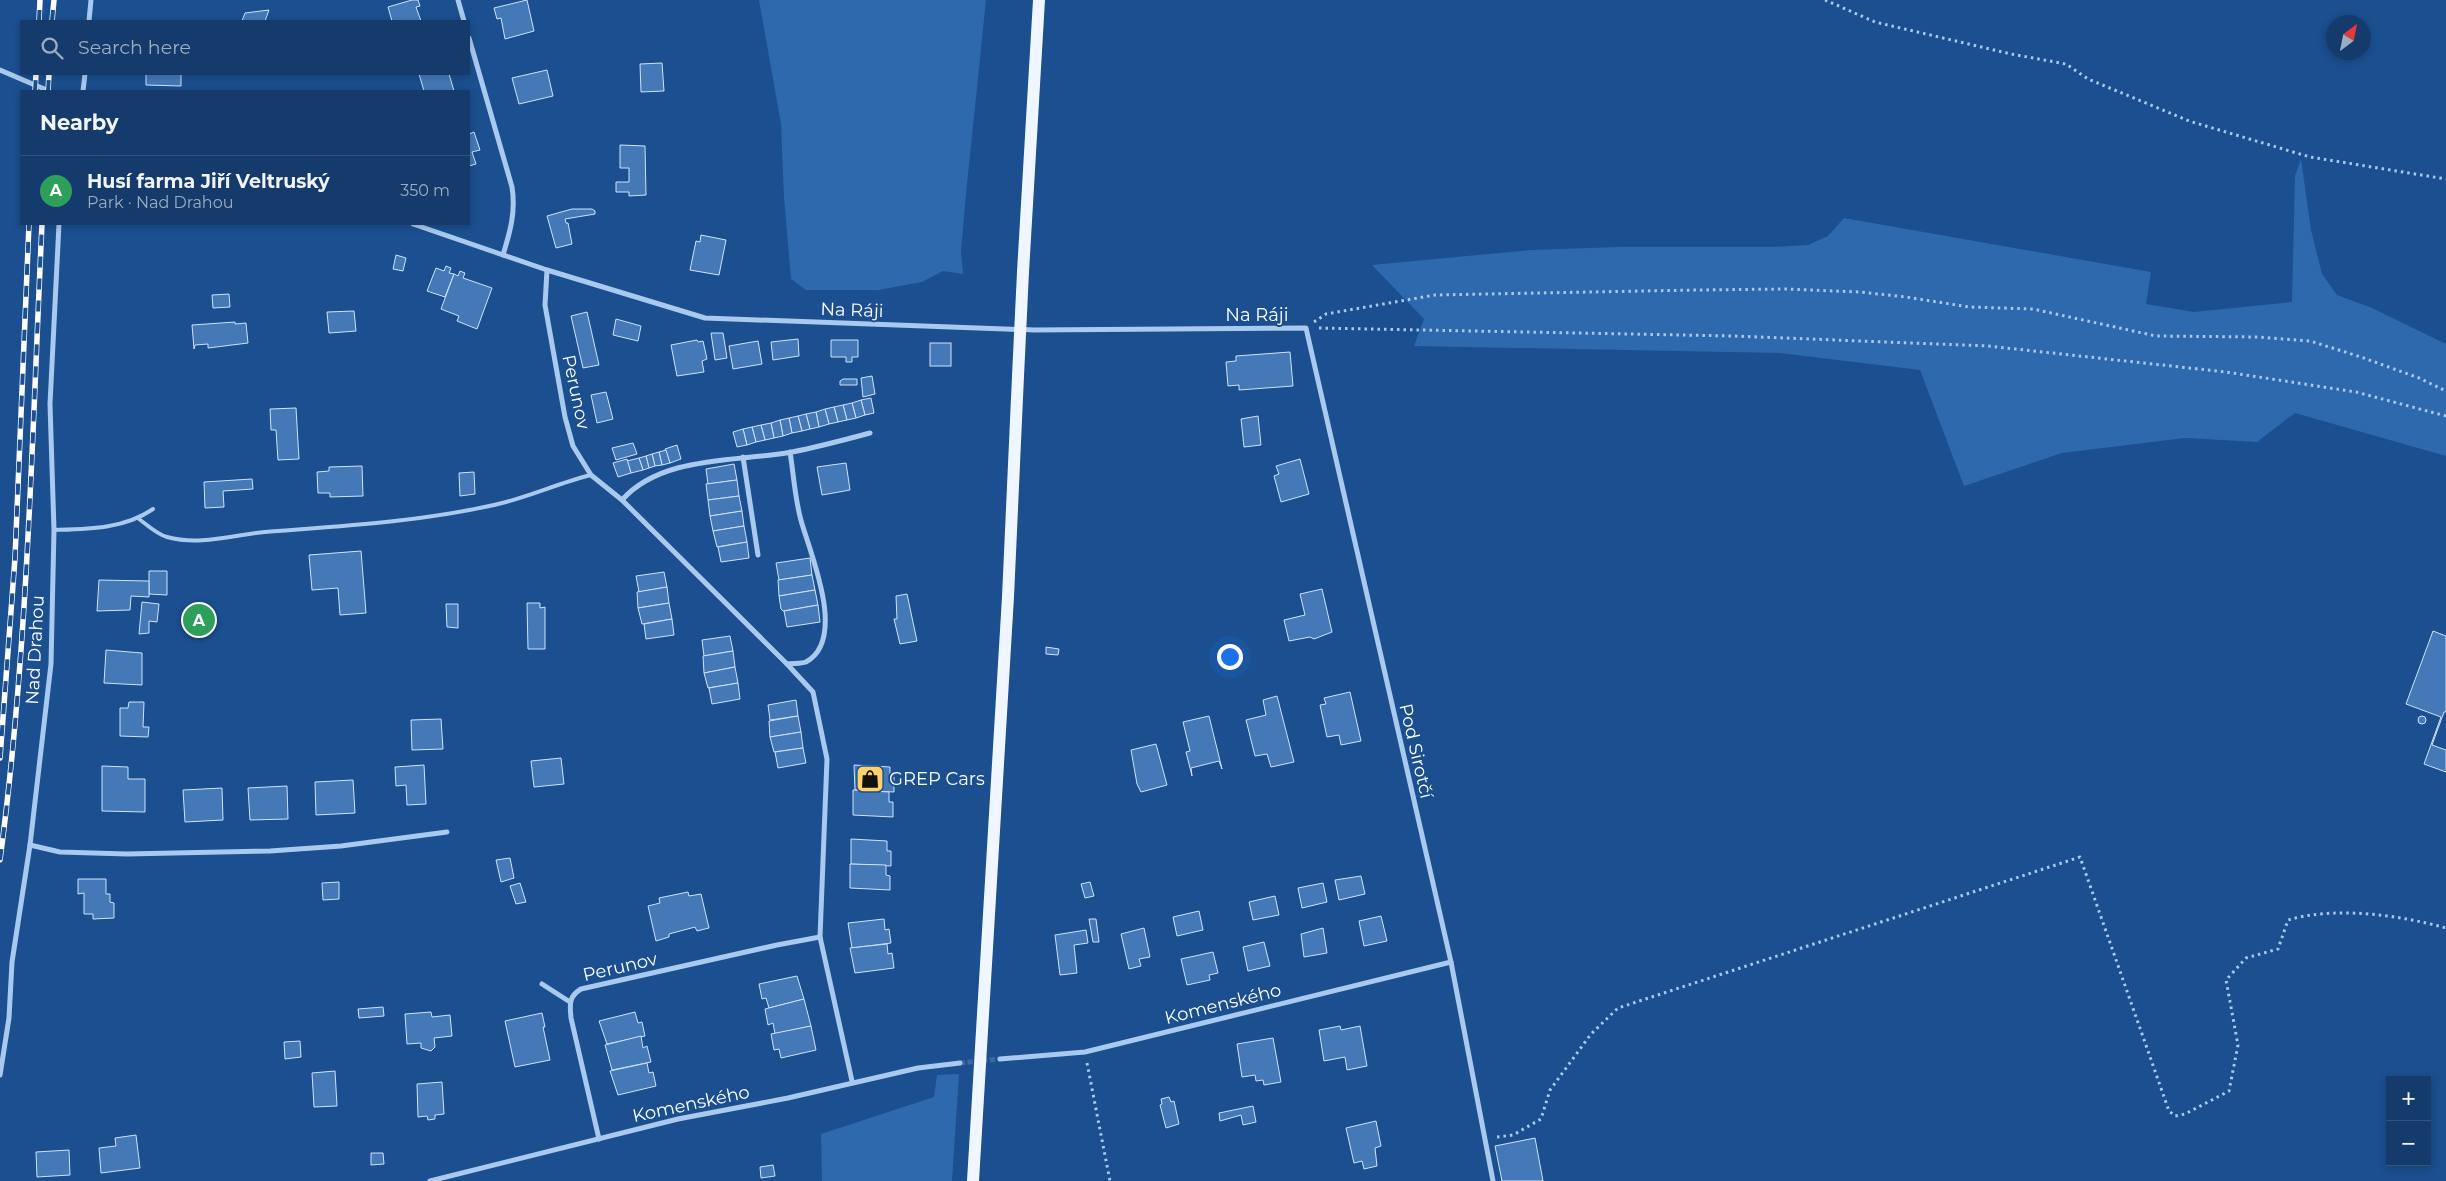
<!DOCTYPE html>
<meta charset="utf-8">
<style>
body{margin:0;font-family:Montserrat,sans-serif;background:#1d4271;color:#f1f3f6}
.controls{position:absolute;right:15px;bottom:15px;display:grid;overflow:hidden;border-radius:0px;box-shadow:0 2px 8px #0003}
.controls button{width:45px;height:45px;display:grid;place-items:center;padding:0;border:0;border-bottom:1px solid #33557e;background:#143b6b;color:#f1f3f6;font:25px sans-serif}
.compass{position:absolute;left:2326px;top:15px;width:45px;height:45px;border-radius:50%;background:#143b6b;box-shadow:0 2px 8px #0003;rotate:32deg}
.you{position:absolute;left:1229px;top:656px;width:18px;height:18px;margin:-12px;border:4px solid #fff;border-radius:50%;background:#1a73e8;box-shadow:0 0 0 8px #1a73e833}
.badge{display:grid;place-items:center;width:32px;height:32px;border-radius:50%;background:#ffd166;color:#fff;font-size:16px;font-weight:700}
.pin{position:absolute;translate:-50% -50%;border:2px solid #fff;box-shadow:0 1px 5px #0006}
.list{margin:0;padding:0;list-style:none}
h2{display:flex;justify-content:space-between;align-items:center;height:65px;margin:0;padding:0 20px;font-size:21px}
h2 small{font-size:16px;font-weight:400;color:#9dadc1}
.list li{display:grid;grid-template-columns:32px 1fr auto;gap:15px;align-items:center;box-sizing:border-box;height:70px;padding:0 20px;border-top:1px solid #33557e}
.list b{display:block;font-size:19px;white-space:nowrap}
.list p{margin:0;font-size:16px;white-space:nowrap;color:#9dadc1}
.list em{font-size:16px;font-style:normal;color:#9dadc1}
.icon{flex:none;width:28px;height:28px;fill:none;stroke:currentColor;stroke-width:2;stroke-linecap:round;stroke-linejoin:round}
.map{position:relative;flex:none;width:2446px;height:1181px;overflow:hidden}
.search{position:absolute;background:#143b6b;box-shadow:0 2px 8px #0003;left:20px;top:20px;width:450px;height:55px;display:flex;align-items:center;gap:12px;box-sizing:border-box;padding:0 18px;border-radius:0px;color:#9dadc1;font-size:19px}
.panel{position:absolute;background:#143b6b;box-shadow:0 2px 8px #0003;left:20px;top:90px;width:450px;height:135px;border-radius:0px}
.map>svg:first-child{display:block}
.green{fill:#2e69ad}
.building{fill:#4478b7;stroke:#cfe3fa}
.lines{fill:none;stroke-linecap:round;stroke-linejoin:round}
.minor-tunnel{stroke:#3d69a0;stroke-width:5;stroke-dasharray:5 2.5;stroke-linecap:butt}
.path{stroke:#a9c9ee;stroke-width:3;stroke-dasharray:2.5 4;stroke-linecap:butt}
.service{stroke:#a9c9ee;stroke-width:4}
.minor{stroke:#a9c9ee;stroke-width:5}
.primary{stroke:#f0f6ff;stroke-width:12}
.rail-casing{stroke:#fff;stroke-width:5.5}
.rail{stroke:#1b4f8f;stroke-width:4;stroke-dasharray:11;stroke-linecap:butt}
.primary-bridge{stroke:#f0f6ff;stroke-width:12}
.labels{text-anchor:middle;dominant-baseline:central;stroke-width:4;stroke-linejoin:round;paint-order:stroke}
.street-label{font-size:18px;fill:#fff;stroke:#1b4f8f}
.poi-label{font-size:18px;fill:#fff;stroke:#1b4f8f;text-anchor:start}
</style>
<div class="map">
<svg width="2446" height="1181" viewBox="0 0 2446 1181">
<rect width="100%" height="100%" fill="#1b4f8f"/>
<!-- green -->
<g class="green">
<polygon points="759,0 986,0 966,194 961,251 963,274 943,271 922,282 878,290 806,290 791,279 784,197 781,124"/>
<polygon points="2301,159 2311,230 2322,274 2337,295 2372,308 2446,344 2446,456 2295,413 2257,442 2185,438 2062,453 1964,486 1920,370 1780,353 1414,346 1424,319 1372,265 1531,250 1619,247 1773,247 1808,245 1828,236 1844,218 2151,272 2146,304 2194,312 2292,302 2295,176"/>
<polygon points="959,1074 952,1181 822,1181 821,1134 934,1097 937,1075"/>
</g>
<!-- building -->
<g class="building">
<polygon points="412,0 418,0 420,6 416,7 421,21 392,21 388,7"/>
<polygon points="527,0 534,31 505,39 501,18 497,19 494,8"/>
<polygon points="269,10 265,21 242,21 245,13"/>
<polygon points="662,63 664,91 641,92 640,64"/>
<polygon points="547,70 553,96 519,104 512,78"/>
<polygon points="146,74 181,74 181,86 146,85"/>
<polygon points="419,74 449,74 454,91 424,91"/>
<polygon points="474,132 480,150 472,152 476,164 469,166 469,134"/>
<polygon points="620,145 645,146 646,195 629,196 629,192 616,192 616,182 629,182 629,168 620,168"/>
<polygon points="572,209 592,209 595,211 595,214 565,219 566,223 568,223 572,244 556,248 547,216"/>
<polygon points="701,235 726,240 719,275 690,270 696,241 700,242"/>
<polygon points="396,255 406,258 403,271 393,269"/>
<polygon points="446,266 451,268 449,273 454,274 445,297 427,291 436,268 444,271"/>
<polygon points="460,271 465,273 463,278 492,288 477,329 457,321 459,316 441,309 454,274 458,276"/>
<polygon points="229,294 230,307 213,308 212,295"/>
<polygon points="354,311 356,331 329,333 327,312"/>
<polygon points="587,312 599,365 583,368 571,316"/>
<polygon points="616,319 641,326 638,341 613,335"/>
<polygon points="235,322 235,324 246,323 248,343 208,348 208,344 195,345 194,349 192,325"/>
<polygon points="711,333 723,333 727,358 715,360"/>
<polygon points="798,339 799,356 773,360 771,342"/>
<polygon points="697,340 698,342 703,341 707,359 702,361 704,372 677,376 671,345"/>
<polygon points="831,340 858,340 858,357 852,357 852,362 846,362 846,357 831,357"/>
<polygon points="758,341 762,364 733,369 729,346"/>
<rect x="930" y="343" width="21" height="23"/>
<polygon points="1290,352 1293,386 1239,390 1239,385 1228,386 1226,362 1236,361 1236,356"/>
<polygon points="872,376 875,394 863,397 861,378"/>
<polygon points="843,379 857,379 857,385 840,385 840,381"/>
<polygon points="606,392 613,419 597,423 591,395"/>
<polygon points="871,398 874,413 865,415 861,400"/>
<polygon points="861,400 865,415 856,418 852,403"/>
<polygon points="852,403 856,418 847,420 843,405"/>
<polygon points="843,405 847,420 838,422 834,407"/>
<polygon points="834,407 838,422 829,424 825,409"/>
<polygon points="296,408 299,459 278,460 276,430 271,430 270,409"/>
<polygon points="825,409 829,424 819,427 816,412"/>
<polygon points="816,412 819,427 810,429 806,414"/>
<polygon points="806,414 810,429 802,431 798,416"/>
<polygon points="798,416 802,431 792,433 789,418"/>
<polygon points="1258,416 1261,445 1244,447 1241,419"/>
<polygon points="789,418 792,433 783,436 780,420"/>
<polygon points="780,420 783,436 774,438 771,423"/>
<polygon points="771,423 774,438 765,440 761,425"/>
<polygon points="761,425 765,440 756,442 752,427"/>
<polygon points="752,427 756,442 747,445 743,429"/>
<polygon points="743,429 747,445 737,447 733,432"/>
<polygon points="633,443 637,454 616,460 612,448"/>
<polygon points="677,445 681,459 670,463 665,449"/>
<polygon points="666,450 670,463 662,465 659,452"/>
<polygon points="659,452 662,465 655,466 652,454"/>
<polygon points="652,454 655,466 649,468 646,456"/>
<polygon points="646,456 649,468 643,470 639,458"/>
<polygon points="639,458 643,470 631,473 627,461"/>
<polygon points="627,459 631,473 618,477 613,463"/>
<polygon points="1300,459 1309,494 1281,502 1274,476 1279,474 1276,466"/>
<polygon points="846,463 850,490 822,495 817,467"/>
<polygon points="734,464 737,480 708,484 706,469"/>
<polygon points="362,466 363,496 330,497 330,493 318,493 317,472 329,471 329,467"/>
<polygon points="474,472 475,494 460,496 459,473"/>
<polygon points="252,479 253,489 223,491 224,507 205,508 204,482"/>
<polygon points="737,480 739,496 708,500 706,484"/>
<polygon points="739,496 742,511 710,516 708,500"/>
<polygon points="742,511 744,526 713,531 710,516"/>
<polygon points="744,526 747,542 717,547 713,531"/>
<polygon points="747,542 749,558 721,562 718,547"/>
<polygon points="361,551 366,613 340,615 338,588 312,590 309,555"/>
<polygon points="810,558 812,575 779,580 776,563"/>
<polygon points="149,571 167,571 167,595 149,594"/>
<polygon points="664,572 667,587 639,592 636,576"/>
<polygon points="812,575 815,590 779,596 778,580"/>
<polygon points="99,580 149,581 149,597 131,596 130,610 97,611"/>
<polygon points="667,587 669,603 638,608 637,592"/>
<polygon points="1322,589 1332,632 1314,639 1310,637 1289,641 1284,620 1305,615 1300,594"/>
<polygon points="815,590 818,605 783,611 781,609 779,596"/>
<polygon points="907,594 917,641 900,644 894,619 897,619 896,596"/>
<polygon points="142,602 159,604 157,622 149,621 149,633 139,634"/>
<polygon points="527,603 540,603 540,608 545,607 545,649 528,649"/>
<polygon points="669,603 672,619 642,624 638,608"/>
<polygon points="446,604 458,604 458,628 447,627"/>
<polygon points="818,605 820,622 787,627 784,611"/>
<polygon points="672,619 674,635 646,639 644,624"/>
<polygon points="2433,631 2446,636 2446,712 2444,712 2432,745 2446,750 2446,772 2424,764 2441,717 2406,704"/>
<polygon points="730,636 733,651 704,656 702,640"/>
<polygon points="1046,647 1059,649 1058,655 1046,654"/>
<polygon points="106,650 142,653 142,685 104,683"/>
<polygon points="733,651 735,667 704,673 703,656"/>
<polygon points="735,667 738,683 708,688 704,673"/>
<polygon points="738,683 740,699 712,704 709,688"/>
<polygon points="1350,692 1361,741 1341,745 1339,735 1327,737 1320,705 1326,704 1324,698"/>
<polygon points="1277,696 1294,762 1271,767 1267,754 1255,756 1246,720 1266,715 1263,700"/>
<polygon points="796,700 798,716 770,720 768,705"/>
<polygon points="129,702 144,702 143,727 149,727 148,737 120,736 120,708 128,708"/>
<circle cx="2422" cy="720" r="4"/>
<polygon points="798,716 801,732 770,737 769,721"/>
<polygon points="1209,716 1222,769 1219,761 1191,768 1192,776 1186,752 1190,751 1183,722"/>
<polygon points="441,719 443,749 412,750 411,720"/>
<polygon points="801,732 803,748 774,752 770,737"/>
<polygon points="1156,744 1167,785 1141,792 1137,784 1131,750"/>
<polygon points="803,748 806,763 778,768 775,752"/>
<polygon points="561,758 564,784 534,787 531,761"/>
<polygon points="424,765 426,804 407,805 406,785 396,786 395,767"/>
<polygon points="854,765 890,767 890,777 894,777 894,792 855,790"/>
<polygon points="102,766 128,767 128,779 145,779 145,812 102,811"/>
<polygon points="353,780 355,813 316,815 315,782"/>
<polygon points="287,786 288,819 250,820 248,788"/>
<polygon points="222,788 223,820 185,822 183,790"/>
<polygon points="853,790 889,792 889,802 893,802 893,817 853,815"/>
<polygon points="851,839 887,841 887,851 891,851 891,866 851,864"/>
<polygon points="510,858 514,878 501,882 496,860"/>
<polygon points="850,864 886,865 886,875 890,876 890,890 850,888"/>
<polygon points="1361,876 1365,894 1339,900 1335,880"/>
<polygon points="78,879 106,879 106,894 110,894 110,902 114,903 114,918 93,919 93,914 84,914 84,893 78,894"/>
<polygon points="339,882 339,899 323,900 322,883"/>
<polygon points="1090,882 1094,896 1085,898 1081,884"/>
<polygon points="520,883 526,902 516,904 510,886"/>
<polygon points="1323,883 1327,902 1302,908 1298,888"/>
<polygon points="688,892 689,896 701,894 709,928 697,931 695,927 669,934 669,937 656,941 648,906 660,903 659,898"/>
<polygon points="1275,896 1279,915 1253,920 1249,902"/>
<polygon points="1199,911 1203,930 1177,936 1173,917"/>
<polygon points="1381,916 1387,941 1364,946 1359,921"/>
<polygon points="884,919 885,930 889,929 891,943 852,948 848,923"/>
<polygon points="1089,919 1096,919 1099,942 1093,942"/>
<polygon points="1144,928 1150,957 1139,959 1141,966 1129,969 1121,934"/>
<polygon points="1323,928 1327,953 1304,957 1301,934"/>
<polygon points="1086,930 1088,943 1074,945 1077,973 1060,975 1055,935"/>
<polygon points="1264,942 1270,966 1248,971 1243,947"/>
<polygon points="887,944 888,954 892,953 894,968 855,973 850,948"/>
<polygon points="1213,952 1218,973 1209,975 1210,980 1187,985 1181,959"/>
<polygon points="797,976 804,999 769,1008 766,998 762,999 759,984"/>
<polygon points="804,999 811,1026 775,1034 773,1023 768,1025 765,1009"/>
<polygon points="383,1007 384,1016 359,1018 358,1009"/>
<polygon points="431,1012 432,1017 450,1015 452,1036 434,1038 435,1047 431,1051 421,1048 421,1043 407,1044 405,1014"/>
<polygon points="635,1012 638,1023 642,1022 645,1036 607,1044 599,1021"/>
<polygon points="542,1013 545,1027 543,1027 550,1060 515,1067 505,1021"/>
<polygon points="811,1026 816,1050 781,1058 779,1049 774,1050 771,1034"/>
<polygon points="1340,1026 1341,1030 1360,1026 1367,1066 1347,1070 1345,1057 1324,1061 1319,1030"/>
<polygon points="641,1036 643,1048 647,1046 651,1062 612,1070 605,1045"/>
<polygon points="1273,1038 1281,1082 1264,1085 1263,1080 1256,1081 1255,1075 1242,1077 1237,1044"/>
<polygon points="300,1041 301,1057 285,1059 284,1042"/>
<polygon points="647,1063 649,1073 653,1072 656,1086 618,1095 610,1071"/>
<polygon points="335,1071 337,1106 314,1107 312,1073"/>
<polygon points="442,1082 444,1114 435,1115 435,1119 428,1120 427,1116 418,1117 417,1084"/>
<polygon points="1169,1097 1171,1102 1174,1101 1179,1124 1166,1128 1160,1105 1162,1104 1161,1099"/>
<polygon points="1253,1106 1256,1122 1243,1125 1241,1115 1220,1121 1219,1113"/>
<polygon points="1376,1121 1381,1146 1375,1148 1377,1166 1364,1169 1362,1161 1354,1163 1346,1128"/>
<polygon points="136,1135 140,1168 101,1173 99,1148 116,1146 115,1138"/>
<polygon points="1535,1138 1543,1181 1502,1181 1495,1146"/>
<polygon points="69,1150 70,1175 37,1177 36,1152"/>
<polygon points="371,1153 383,1153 384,1164 371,1165"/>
<polygon points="773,1165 775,1176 761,1178 760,1167"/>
</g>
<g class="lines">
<!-- minor-tunnel -->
<polyline class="minor-tunnel" points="960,1063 1000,1059"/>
<!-- path -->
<g class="path">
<polyline points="1825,0 1875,22 2011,54 2066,64 2088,79 2189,121 2310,157 2446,179"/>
<polyline points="1314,322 1326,314 1435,295 1696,290 1785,289 1860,292 1906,297 1969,307 2033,309 2156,336 2258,337 2310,341 2361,357 2419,378 2446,391"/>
<polyline points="1319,328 1734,336 1988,346 2226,372 2356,392 2446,416"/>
<polyline points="1087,1063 1110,1181"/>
<path d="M1497,1137L1513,1135L1541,1119L1550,1090L1591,1034L1618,1008L2080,857L2169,1111L2175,1116L2185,1114L2229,1091L2238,1045L2226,980L2246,958L2278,949L2288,920C2335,906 2399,915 2446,928"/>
</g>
<!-- service -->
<g class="service">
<path d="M139,519C147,525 158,535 167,537C200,546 233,535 265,532C342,526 418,522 494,505C527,498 558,483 591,475"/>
<path d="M54,530C88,529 124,529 153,509"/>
</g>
<!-- minor -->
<g class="minor">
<polyline points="458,0 464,21"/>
<polyline points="89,21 91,0"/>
<path d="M469,38L512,187C516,212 510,232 503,255"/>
<polyline points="0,70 49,91"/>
<polyline points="83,91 85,74"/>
<polyline points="413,224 547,270 705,318 1035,330 1306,328 1451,962 1493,1181"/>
<polyline points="547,270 545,305 565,417 573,446 591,475 622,500 787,664 813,692 827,759 820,937 852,1081"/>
<polyline points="743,457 758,555"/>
<path d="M622,500C662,455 737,462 792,452C818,447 844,440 870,433"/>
<path d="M787,664C793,663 801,664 806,662C846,640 813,560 803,527C795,504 794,476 790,452"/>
<polyline points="30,845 60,852 127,854 270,851 341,846 447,832"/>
<polyline points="542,984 570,1002"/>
<polyline points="1000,1059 1085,1052 1451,962"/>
<polyline points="0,1075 9,1018 12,962 30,845 51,664 54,530 50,404 59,224"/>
<path d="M599,1139L571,1018C570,1005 568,997 581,989L777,945L820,937"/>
<polyline points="430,1181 678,1119 788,1098 918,1068 960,1063"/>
</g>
<!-- primary -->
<g class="primary">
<polyline points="1023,272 1039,0"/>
<polyline points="973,1181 1008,597 1018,376"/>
</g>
<defs>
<g id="rail">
<polyline points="39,21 40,0"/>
<polyline points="52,21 54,0"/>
<polyline points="35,91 36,74"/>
<polyline points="48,91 49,74"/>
<polyline points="0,758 15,558 29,224"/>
<path d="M0,860C28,650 32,436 42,224"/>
</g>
</defs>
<!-- rail casing -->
<use href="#rail" class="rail-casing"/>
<!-- rail -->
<use href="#rail" class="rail"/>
<!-- primary-bridge -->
<polyline class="primary-bridge" points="1018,376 1023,272"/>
</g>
<!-- icons -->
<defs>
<symbol id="shop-square" viewBox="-11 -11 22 22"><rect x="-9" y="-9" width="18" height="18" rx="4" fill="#ffd166" stroke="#1b4f8f"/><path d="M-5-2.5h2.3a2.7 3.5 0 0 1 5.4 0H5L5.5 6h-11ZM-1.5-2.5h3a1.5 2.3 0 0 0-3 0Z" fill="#111"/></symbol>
</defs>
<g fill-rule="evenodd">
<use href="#shop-square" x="854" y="763" width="32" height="32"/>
</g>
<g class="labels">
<!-- street labels -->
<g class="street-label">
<text transform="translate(852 310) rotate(2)">Na Ráji</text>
<text x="1257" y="315">Na Ráji</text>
<text transform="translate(576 392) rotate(78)">Perunov</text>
<text transform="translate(35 650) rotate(-87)">Nad Drahou</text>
<text transform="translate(1416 751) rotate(77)">Pod Sirotčí</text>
<text transform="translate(620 967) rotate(-13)">Perunov</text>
<text transform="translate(1223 1004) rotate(-14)">Komenského</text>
<text transform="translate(691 1104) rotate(-12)">Komenského</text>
</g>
<!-- poi labels -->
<g class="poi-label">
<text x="889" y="779">GREP Cars</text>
</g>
</g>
</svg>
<div class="controls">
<button>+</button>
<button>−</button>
</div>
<svg class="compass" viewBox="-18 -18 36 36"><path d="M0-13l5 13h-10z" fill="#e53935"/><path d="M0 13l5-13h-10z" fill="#9dadc1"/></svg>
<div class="you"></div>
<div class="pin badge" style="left:199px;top:620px;background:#2e9e5b">A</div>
<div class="search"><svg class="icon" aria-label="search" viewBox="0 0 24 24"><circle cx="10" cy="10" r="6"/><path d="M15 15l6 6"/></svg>Search here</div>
<section class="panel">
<h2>Nearby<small></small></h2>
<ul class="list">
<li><span class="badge" style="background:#2e9e5b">A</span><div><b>Husí farma Jiří Veltruský</b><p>Park · Nad Drahou</p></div><em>350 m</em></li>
</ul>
</section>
</div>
